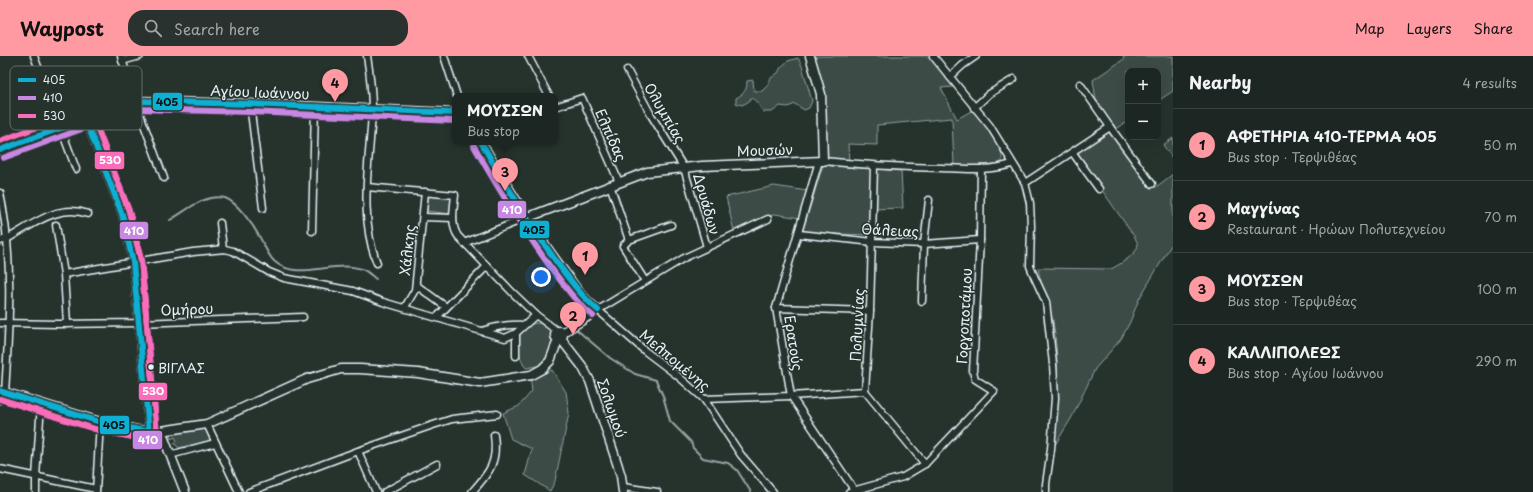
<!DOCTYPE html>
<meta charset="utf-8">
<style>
body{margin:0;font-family:"Playpen Sans",sans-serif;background:#29322f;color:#f1f3f6}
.controls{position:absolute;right:12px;top:12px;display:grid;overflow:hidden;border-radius:8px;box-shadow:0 4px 16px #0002}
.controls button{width:36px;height:36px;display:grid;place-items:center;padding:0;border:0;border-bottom:1px solid #3a4340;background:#1c2622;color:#f1f3f6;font:20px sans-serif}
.you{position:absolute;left:541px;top:221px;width:14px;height:14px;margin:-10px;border:3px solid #fff;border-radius:50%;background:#1a73e8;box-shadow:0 0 0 6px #1a73e833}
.badge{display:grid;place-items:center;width:26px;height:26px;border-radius:50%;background:#ff9aa2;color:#111;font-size:13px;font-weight:700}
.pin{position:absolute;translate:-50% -33px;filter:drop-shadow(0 1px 2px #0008)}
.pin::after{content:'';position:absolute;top:21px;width:14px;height:12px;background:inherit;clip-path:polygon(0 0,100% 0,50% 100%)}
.popup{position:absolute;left:452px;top:37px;width:106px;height:52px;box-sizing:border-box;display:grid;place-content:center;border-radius:8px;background:#1c2622;filter:drop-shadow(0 1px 3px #0005);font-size:13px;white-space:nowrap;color:#a0a5a5}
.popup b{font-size:15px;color:#f1f3f6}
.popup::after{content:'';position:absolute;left:50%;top:100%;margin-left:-8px;border:8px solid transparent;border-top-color:#1c2622}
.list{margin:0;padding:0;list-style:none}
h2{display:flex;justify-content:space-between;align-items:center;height:52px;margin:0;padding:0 16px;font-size:17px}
h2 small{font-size:13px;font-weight:400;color:#a0a5a5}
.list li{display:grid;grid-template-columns:26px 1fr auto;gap:12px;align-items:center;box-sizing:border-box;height:72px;padding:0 16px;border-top:1px solid #3a4340}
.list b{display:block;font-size:15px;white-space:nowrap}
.list p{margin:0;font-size:13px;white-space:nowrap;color:#a0a5a5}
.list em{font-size:13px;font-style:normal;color:#a0a5a5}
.icon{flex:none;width:22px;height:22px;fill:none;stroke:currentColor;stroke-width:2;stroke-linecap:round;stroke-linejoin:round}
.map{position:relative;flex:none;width:1173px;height:436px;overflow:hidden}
header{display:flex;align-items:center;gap:24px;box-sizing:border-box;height:56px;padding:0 20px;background:#ff9aa2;color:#111}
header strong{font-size:19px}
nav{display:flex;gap:22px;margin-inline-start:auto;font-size:14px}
.search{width:280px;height:36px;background:#29322f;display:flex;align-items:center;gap:10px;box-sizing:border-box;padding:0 14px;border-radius:16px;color:#a0a5a5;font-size:15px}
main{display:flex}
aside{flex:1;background:#1c2622}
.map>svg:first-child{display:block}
.green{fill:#3e4b47;stroke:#939ea0}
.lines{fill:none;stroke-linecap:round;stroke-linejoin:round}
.stream{stroke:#98a3a5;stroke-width:2}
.street-casing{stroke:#e8f1f8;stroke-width:9}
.secondary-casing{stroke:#e8f1f8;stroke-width:11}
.street{stroke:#26332d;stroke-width:6}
.secondary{stroke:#26332d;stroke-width:8}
.bus-1-casing{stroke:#26332d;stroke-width:9}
.bus-2-casing{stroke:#26332d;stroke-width:9}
.bus-3-casing{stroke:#26332d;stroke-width:9}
.bus-1{stroke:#0dafd3;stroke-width:6}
.bus-2{stroke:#c787e3;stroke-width:6}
.bus-3{stroke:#fb6dba;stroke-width:6}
.bus-dot{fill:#e8f1f8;stroke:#26332d;stroke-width:1.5}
.labels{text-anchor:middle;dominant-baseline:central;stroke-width:3;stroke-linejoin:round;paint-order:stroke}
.bus-label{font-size:13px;fill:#e8f1f8;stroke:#26332d;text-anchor:start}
.street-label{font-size:14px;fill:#e8f1f8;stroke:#26332d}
.key{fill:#26332d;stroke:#606c6a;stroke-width:1}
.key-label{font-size:11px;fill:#e8f1f8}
.line-badge{stroke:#26332d;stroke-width:1.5}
.badge-label{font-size:11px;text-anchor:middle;font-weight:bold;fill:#fff}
.pale-badge-label{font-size:11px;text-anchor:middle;font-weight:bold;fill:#111}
</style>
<header>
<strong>Waypost</strong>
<div class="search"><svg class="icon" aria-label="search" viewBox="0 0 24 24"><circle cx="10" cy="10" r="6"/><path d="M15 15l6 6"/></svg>Search here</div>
<nav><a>Map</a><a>Layers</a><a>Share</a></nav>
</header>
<main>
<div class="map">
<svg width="1173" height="436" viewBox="0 0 1173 436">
<rect width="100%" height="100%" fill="#26332d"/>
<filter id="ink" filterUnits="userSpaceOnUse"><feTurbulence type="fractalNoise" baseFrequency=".025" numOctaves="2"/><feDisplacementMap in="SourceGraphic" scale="8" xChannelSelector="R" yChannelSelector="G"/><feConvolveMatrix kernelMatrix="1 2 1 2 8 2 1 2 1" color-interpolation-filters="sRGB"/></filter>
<g filter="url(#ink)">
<!-- green -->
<g class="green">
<path d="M814,0H930L953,31L941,32L957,63L973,54C985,68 1004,87 1002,106L996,110H954L952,62L877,69V89L848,88L849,106L828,103L824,38Z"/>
<polygon points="1123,0 1173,0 1173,35 1158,45 1158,15 1128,15 1128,65 1115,74 1096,44 1093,24 1124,3"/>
<path d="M798,2L802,10L812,45L809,52L804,54L795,48L788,51L780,50L772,56H764C759,51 758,45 751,42L748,46L742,49L736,47V42C744,38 747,34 747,25L753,24L754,35H762L767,30L771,22L778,17L781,11L788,5Z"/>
<path d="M1108,75L1150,130L1156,131L1173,118V186L1139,243L1130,266L1121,283L1095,313L1072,361L1055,389C1057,348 1060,306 1053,265C1049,247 1041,230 1038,212L1111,213C1119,209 1134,200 1137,192C1139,188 1136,184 1134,180L1076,97Z"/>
<polygon points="1173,82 1173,103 1163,89"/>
<polygon points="823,109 901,115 903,152 872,153 873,179 802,177"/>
<polygon points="774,130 808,135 800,162 775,158 734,175 726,141"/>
<polygon points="428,140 452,142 451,158 427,155"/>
<path d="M535,267C548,267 554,278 554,290L543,309L526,312C519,306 516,283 521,275C524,271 530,269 535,267Z"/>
<polygon points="552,314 566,336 569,357 555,425 550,435 525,419 532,393 511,383 503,357 519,350 532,335 530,321 541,319"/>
<polygon points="206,371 211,384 179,392 174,387 177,385 175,381 171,383 168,376"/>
</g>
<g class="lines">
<!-- stream -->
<g class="stream">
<path d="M170,164C186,155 205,137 225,142C237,146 253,169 259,180C264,188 268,200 275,206C299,226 336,202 364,214C368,216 372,220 376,223"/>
<polyline points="577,274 610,302 635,318 656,324 663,340 670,365 691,386 693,392 703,402 728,407 737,414 751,436"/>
</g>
<defs>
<g id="street">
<polyline points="34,0 76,113"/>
<polyline points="121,0 135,45 164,122"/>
<path d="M367,0C370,18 372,36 372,55C370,105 358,159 377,207"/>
<polyline points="444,0 457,40"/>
<polyline points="528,0 549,40"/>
<polyline points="933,0 990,70 1025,127 1030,147 1031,170 1030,210 1034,220 1046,246 1053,308 1055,342 1051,393 1046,428 1046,436"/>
<polyline points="122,5 140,0"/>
<polyline points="627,14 651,59 684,112 707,191"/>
<polyline points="950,21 963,9 976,0"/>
<polyline points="1080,28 1110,71 1152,128"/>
<polyline points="250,48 263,152"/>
<polyline points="555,51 582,42 619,126"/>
<polyline points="974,52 989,38 1014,23"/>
<polyline points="85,62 122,158 133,206 149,376"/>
<polyline points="1073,97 1099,133"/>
<polyline points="819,105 776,252 791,340 855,435"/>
<path d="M823,105C863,109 902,111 942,112C966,113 990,115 1012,108"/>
<polyline points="874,110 870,255 865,335 925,408"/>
<polyline points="1025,127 1110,71"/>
<polyline points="610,129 629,184"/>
<path d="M367,131L455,139C454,151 450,169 458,180L513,237L536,259L557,275"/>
<path d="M0,137C14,203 9,271 5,337"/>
<polyline points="423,161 453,162"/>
<polyline points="768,163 684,202 598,254 645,295 678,320 704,343 741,399 773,436"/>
<polyline points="220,167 223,193"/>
<polyline points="56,169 64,218 67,268"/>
<polyline points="312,175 315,51"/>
<polyline points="799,178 873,186 924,188 980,184"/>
<path d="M0,185L7,183C32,169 58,147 88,158"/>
<polyline points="464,187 526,162"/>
<polyline points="64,218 193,196 225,193 233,195 269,216 284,222 353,235 383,246 505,282 516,277"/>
<polyline points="645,225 623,190 629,184 671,169"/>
<polyline points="416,229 446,251"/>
<polyline points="922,245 924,188 929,144"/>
<polyline points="405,251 415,234 425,136"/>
<polyline points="776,252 870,255"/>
<polyline points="437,261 487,210"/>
<polyline points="0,267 59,268 139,267 303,261"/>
<path d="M482,275C495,271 511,268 524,269"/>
<polyline points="516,300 516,277 536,259"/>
<polyline points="704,343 791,340 865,335"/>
<polyline points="0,344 2,336"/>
<polyline points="207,368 239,436"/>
<polyline points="358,395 376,436"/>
<polyline points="170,399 215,387"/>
<polyline points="0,413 96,433"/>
<polyline points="623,431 657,436"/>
<polyline points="36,436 36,421 41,348"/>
<polyline points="96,436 100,366"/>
<polyline points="249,436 358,395 430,370 452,363 497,358"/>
<polyline points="385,436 437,408"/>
<path d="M472,436C490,416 498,406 494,379"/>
<polyline points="849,436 903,421 925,408 994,335 975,323 973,315 980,184 981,113"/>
</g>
<g id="secondary">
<path d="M481,86C506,129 531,171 560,210C572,226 582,243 598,254L562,277"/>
<polyline points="0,94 135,45 250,48 455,57"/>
<polyline points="526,162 647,116 702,110 823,105 821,38 810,0"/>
<circle cx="559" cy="279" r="4"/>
<polyline points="561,283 582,310 590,325 617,407 621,420 623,436"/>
<polyline points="0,335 100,366 137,374 149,376 161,375 207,368 307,323 341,313 360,313 418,317 480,327 531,319 542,313 550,305 558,284"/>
<polyline points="161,375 185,436"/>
</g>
</defs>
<!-- street casing -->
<use href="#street" class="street-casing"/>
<!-- secondary casing -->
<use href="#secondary" class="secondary-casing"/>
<!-- street -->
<use href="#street" class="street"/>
<!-- secondary -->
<use href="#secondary" class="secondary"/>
<defs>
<g id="bus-1">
<path d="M481,86C505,128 530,169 558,208C570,224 582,241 598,254"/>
<polyline points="0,94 135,45 250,48 455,57"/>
<polyline points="0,335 100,366 149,376 133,206 122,158 85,62"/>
</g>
<g id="bus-2">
<path d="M474,90C498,132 523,173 551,212C564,229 576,247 593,260"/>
<polyline points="3,102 136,53 250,56 455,65"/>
<polyline points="0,343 98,374 148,384 153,383 157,378 141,204 129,155 92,59"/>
</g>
<polyline id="bus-3" points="0,85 83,54 88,55 92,58 129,155 141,204 157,378 153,383 148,384 98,374 0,343"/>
</defs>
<!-- bus-1 casing -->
<use href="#bus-1" class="bus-1-casing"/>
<!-- bus-2 casing -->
<use href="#bus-2" class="bus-2-casing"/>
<!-- bus-3 casing -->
<use href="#bus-3" class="bus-3-casing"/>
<!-- bus-1 -->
<use href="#bus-1" class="bus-1"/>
<!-- bus-2 -->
<use href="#bus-2" class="bus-2"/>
<!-- bus-3 -->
<use href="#bus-3" class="bus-3"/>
</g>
</g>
<!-- markers -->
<circle class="bus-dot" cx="151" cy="311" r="3.5"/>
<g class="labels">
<!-- bus labels -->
<g class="bus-label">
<text x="158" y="311">ΒΙΓΛΑΣ</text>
</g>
<!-- street labels -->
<g class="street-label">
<text transform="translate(260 36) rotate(2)">Αγίου Ιωάννου</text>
<text transform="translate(665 57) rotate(60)">Ολυμπίας</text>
<text transform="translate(611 79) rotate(66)">Ελπίδας</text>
<text transform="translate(765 94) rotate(-2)">Μουσών</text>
<text transform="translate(707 148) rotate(74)">Δρυάδων</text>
<text transform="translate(890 174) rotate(3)">Θάλειας</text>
<text transform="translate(407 194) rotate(-84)">Χάλκης</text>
<text transform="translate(187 253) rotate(-2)">Ομήρου</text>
<text transform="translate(964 260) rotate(-87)">Γοργοποτάμου</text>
<text transform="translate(857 269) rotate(-87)">Πολυμνίας</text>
<text transform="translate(794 287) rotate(81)">Ερατούς</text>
<text transform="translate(675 304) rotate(40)">Μελπομένης</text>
<text transform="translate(612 352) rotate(71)">Σολωμού</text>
</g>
</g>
<!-- legend -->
<rect x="10" y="10" width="132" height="64" rx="6" class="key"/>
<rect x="18" y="22" width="18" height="4" fill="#0dafd3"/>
<rect x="18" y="40" width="18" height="4" fill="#c787e3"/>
<rect x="18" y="58" width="18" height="4" fill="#fb6dba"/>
<g class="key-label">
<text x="43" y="28">405</text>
<text x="43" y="46">410</text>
<text x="43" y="64">530</text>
</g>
<g class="line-badge">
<rect x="152" y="36" width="31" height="19" rx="4" fill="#0dafd3"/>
<rect x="94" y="95" width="31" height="19" rx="4" fill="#fb6dba"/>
<rect x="497" y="144" width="30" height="19" rx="4" fill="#c787e3"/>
<rect x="519" y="164" width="31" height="19" rx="4" fill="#0dafd3"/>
<rect x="119" y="165" width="30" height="19" rx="4" fill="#c787e3"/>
<rect x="138" y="326" width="30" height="19" rx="4" fill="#fb6dba"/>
<rect x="99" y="359" width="31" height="20" rx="4" fill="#0dafd3"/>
<rect x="132" y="374" width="31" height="20" rx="4" fill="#c787e3"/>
</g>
<g class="badge-label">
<text x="110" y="108">530</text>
<text x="512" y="158">410</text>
<text x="134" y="179">410</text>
<text x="153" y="339">530</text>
<text x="148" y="388">410</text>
</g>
<g class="pale-badge-label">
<text x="167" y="50">405</text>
<text x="534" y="178">405</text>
<text x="114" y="373">405</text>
</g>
</svg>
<div class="controls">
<button>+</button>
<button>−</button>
</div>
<div class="you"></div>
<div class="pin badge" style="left:585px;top:219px">1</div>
<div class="pin badge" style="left:573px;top:279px">2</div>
<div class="pin badge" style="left:505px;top:135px">3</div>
<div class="popup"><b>ΜΟΥΣΣΩΝ</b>Bus stop</div>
<div class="pin badge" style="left:335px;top:46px">4</div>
</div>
<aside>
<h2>Nearby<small>4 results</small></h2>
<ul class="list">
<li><span class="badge">1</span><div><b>ΑΦΕΤΗΡΙΑ 410-ΤΕΡΜΑ 405</b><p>Bus stop · Τερψιθέας</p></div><em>50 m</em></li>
<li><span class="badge">2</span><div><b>Μαγγίνας</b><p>Restaurant · Ηρώων Πολυτεχνείου</p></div><em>70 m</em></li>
<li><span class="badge">3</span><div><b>ΜΟΥΣΣΩΝ</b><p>Bus stop · Τερψιθέας</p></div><em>100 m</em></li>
<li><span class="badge">4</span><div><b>ΚΑΛΛΙΠΟΛΕΩΣ</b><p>Bus stop · Αγίου Ιωάννου</p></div><em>290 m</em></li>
</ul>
</aside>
</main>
